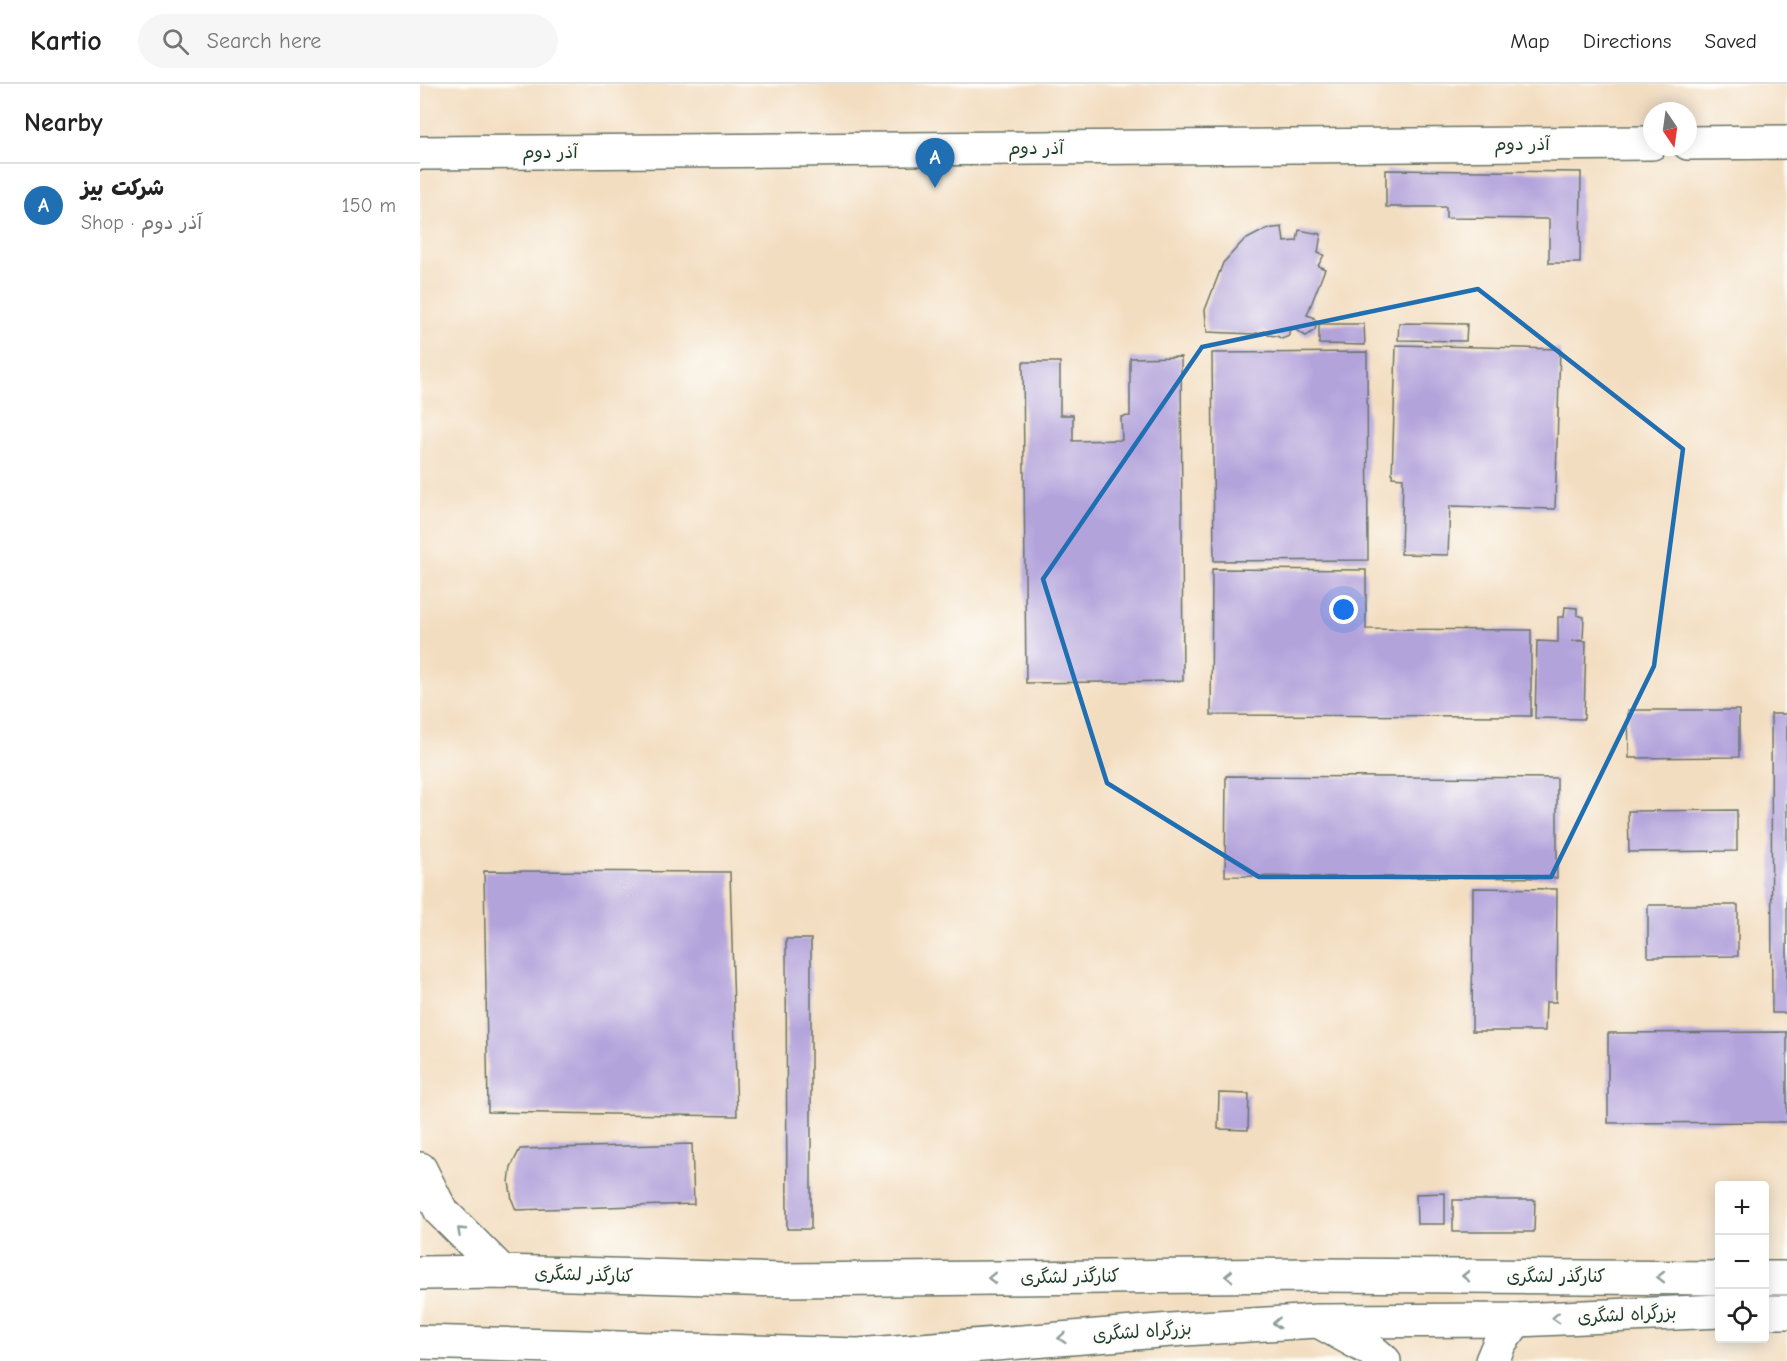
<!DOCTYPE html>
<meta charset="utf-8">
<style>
body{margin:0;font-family:"Comic Neue","Playpen Sans Arabic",sans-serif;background:#f6f6f6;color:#222}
.controls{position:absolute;right:18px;bottom:18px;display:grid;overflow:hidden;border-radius:6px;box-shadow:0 3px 15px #0003}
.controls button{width:54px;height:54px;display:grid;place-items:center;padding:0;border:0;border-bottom:2px solid #e0e0e0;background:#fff;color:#222;font:30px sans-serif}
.compass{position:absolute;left:1223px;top:18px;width:54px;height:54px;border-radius:50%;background:#fff;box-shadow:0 3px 15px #0003;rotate:167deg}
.you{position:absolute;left:924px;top:526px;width:21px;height:21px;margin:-15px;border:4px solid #fff;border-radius:50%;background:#1a73e8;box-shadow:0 0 0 9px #1a73e833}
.badge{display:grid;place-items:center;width:39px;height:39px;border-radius:50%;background:#1f6fb2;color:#fff;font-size:20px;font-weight:700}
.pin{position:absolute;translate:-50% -50px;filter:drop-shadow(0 2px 3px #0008)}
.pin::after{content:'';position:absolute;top:32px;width:21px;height:18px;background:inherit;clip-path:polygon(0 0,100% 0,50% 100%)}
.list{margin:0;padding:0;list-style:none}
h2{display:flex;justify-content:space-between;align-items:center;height:78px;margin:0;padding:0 24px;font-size:26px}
h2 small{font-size:20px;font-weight:400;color:#767676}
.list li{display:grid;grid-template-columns:39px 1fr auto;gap:18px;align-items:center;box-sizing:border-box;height:84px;padding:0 24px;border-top:2px solid #e0e0e0}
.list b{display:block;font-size:22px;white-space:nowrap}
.list p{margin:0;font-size:20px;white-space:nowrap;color:#767676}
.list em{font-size:20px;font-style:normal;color:#767676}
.icon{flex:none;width:33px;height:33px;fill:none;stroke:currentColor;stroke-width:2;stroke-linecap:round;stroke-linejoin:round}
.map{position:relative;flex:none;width:1367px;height:1277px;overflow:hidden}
header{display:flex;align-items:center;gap:36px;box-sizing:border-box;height:84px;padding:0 30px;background:#fff;border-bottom:2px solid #e0e0e0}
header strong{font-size:28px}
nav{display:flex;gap:33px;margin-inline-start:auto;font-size:21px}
.search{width:420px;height:54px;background:#f6f6f6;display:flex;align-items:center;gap:15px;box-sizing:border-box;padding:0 21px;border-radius:33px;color:#767676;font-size:22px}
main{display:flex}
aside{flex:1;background:#fff}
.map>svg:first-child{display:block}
.building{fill:#b2a3db}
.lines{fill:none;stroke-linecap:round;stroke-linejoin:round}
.major-casing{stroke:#697565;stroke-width:36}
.highway-casing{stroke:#697565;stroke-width:36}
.major{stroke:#fff;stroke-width:33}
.highway{stroke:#fff;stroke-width:33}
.oneway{stroke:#8f9e9a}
.marked{fill:none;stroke:#1f6fb2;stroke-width:4.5;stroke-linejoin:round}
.labels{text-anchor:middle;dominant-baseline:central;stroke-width:4.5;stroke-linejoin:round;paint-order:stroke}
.street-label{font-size:18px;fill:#1f3d34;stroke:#fdfcf7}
</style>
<header>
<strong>Kartio</strong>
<div class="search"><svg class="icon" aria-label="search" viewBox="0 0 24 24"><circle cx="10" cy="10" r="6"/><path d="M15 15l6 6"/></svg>Search here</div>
<nav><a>Map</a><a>Directions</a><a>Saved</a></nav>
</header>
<main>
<aside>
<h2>Nearby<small></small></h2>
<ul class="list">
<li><span class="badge">A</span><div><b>شرکت بیز</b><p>Shop · آذر دوم</p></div><em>150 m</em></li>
</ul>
</aside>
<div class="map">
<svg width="1367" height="1277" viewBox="0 0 1367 1277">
<rect width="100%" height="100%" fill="#fdfcf7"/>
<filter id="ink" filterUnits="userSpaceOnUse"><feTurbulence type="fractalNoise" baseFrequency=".0167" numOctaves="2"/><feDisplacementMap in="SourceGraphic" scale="12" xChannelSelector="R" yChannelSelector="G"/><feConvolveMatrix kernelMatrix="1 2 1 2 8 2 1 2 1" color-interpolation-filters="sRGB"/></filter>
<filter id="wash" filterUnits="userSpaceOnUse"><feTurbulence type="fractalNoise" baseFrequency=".008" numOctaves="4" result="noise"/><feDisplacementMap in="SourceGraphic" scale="24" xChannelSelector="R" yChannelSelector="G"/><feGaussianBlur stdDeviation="1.35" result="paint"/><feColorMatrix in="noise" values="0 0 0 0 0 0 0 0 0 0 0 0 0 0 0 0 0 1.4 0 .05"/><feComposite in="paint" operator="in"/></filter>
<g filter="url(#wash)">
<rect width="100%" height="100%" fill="#f3ddc0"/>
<g id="blocks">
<!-- building -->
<g class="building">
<polygon points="966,86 1161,88 1160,179 1129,179 1129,135 1026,134 1026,123 966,123"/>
<polygon points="862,143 864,158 877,157 879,146 901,150 898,169 904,171 898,182 905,185 887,231 893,233 897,238 895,246 886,252 874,245 869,247 869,252 862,255 857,252 848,251 845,247 833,250 787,248 785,226 803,179 823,157 846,145"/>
<polygon points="979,239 1047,240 1046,257 978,256"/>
<polygon points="899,240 944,240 945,261 899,260"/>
<polygon points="976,261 1140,265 1135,425 1030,422 1028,471 981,470 983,394 972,393"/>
<polygon points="947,268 948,476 794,477 792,269"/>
<polygon points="761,273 763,597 606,599 603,278 640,278 640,331 653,331 653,357 702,356 701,333 710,332 710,274"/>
<polygon points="792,485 946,486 946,545 1111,546 1111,632 791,631"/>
<polygon points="1145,523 1157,524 1157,531 1164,533 1163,556 1152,557 1166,557 1164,635 1115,634 1117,557 1138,558 1138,533 1144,533"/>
<polygon points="1208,626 1319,626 1319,673 1209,674"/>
<polygon points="1351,630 1367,630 1367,929 1352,929"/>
<polygon points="806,692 1137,694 1137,794 805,792"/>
<polygon points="1317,726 1317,767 1209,768 1208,727"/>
<polygon points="64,787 310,788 317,1032 68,1028"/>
<polygon points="1053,804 1137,805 1136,918 1126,918 1125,947 1052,947"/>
<polygon points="1228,821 1318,821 1318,872 1228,873"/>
<polygon points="366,855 391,855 391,1145 367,1145"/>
<polygon points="1367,948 1367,1038 1188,1039 1188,949"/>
<polygon points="799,1009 829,1010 828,1046 798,1045"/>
<polygon points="272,1060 274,1120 96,1126 92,1116 89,1098 91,1083 100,1065"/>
<polygon points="1025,1109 1025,1140 997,1140 996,1110"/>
<polygon points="1033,1116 1115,1116 1114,1148 1033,1148"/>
</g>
</g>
</g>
<g filter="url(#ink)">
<use href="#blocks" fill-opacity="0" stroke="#697565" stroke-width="1.5"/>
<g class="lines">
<defs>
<g id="major">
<polyline points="1268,59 1367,58"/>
<polyline points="0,69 1232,59"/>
<polyline points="0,1085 21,1127 82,1188"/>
<polyline points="0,1189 82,1188 364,1196 896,1191 1300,1194"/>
<polyline points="1344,1194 1367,1194"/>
</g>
<g id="highway">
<polyline points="1344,1228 1367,1228"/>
<polyline points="902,1239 951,1266 964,1277"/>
<polyline points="0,1258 438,1271 764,1245 897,1237 1097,1236 1300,1227"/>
<polyline points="1072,1277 1080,1258 1097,1236"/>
</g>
</defs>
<!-- major casing -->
<use href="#major" class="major-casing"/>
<!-- highway casing -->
<use href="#highway" class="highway-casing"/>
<!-- major -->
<use href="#major" class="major"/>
<!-- highway -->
<use href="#highway" class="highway"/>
</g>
<!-- one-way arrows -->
<defs><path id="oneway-chevron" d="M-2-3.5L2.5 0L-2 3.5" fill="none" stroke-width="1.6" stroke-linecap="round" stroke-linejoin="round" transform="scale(1.5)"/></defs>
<g class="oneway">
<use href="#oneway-chevron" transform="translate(41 1147) rotate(-137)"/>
<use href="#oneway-chevron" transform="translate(809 1192) rotate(179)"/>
<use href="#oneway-chevron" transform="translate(1046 1192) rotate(-180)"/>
<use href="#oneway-chevron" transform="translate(1241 1193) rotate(-180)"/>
<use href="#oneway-chevron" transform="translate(572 1194) rotate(179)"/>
<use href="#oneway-chevron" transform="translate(1136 1234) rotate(177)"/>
<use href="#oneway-chevron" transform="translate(857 1239) rotate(177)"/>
<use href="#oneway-chevron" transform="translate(642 1254) rotate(175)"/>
</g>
</g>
<!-- marked area -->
<path class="marked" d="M1058,205L1263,365L1234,582L1131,793H839L687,699L623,495L782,263Z"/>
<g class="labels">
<!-- street labels -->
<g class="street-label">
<text x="1102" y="60">آذر دوم</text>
<text x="616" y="64">آذر دوم</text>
<text x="130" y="68">آذر دوم</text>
<text transform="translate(164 1191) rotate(2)">کنارگذر لشگری</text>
<text x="1136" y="1192">کنارگذر لشگری</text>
<text transform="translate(650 1193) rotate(-1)">کنارگذر لشگری</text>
<text transform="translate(1207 1231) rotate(-3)">بزرگراه لشگری</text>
<text transform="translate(722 1248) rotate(-4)">بزرگراه لشگری</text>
</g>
</g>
</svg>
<div class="controls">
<button>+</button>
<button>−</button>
<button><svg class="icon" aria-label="locate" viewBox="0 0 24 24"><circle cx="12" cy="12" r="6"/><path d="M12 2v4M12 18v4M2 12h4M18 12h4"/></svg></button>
</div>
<svg class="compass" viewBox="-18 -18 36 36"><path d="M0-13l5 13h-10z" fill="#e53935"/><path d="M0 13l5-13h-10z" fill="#767676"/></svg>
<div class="you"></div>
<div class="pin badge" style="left:515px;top:104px">A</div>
</div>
</main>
